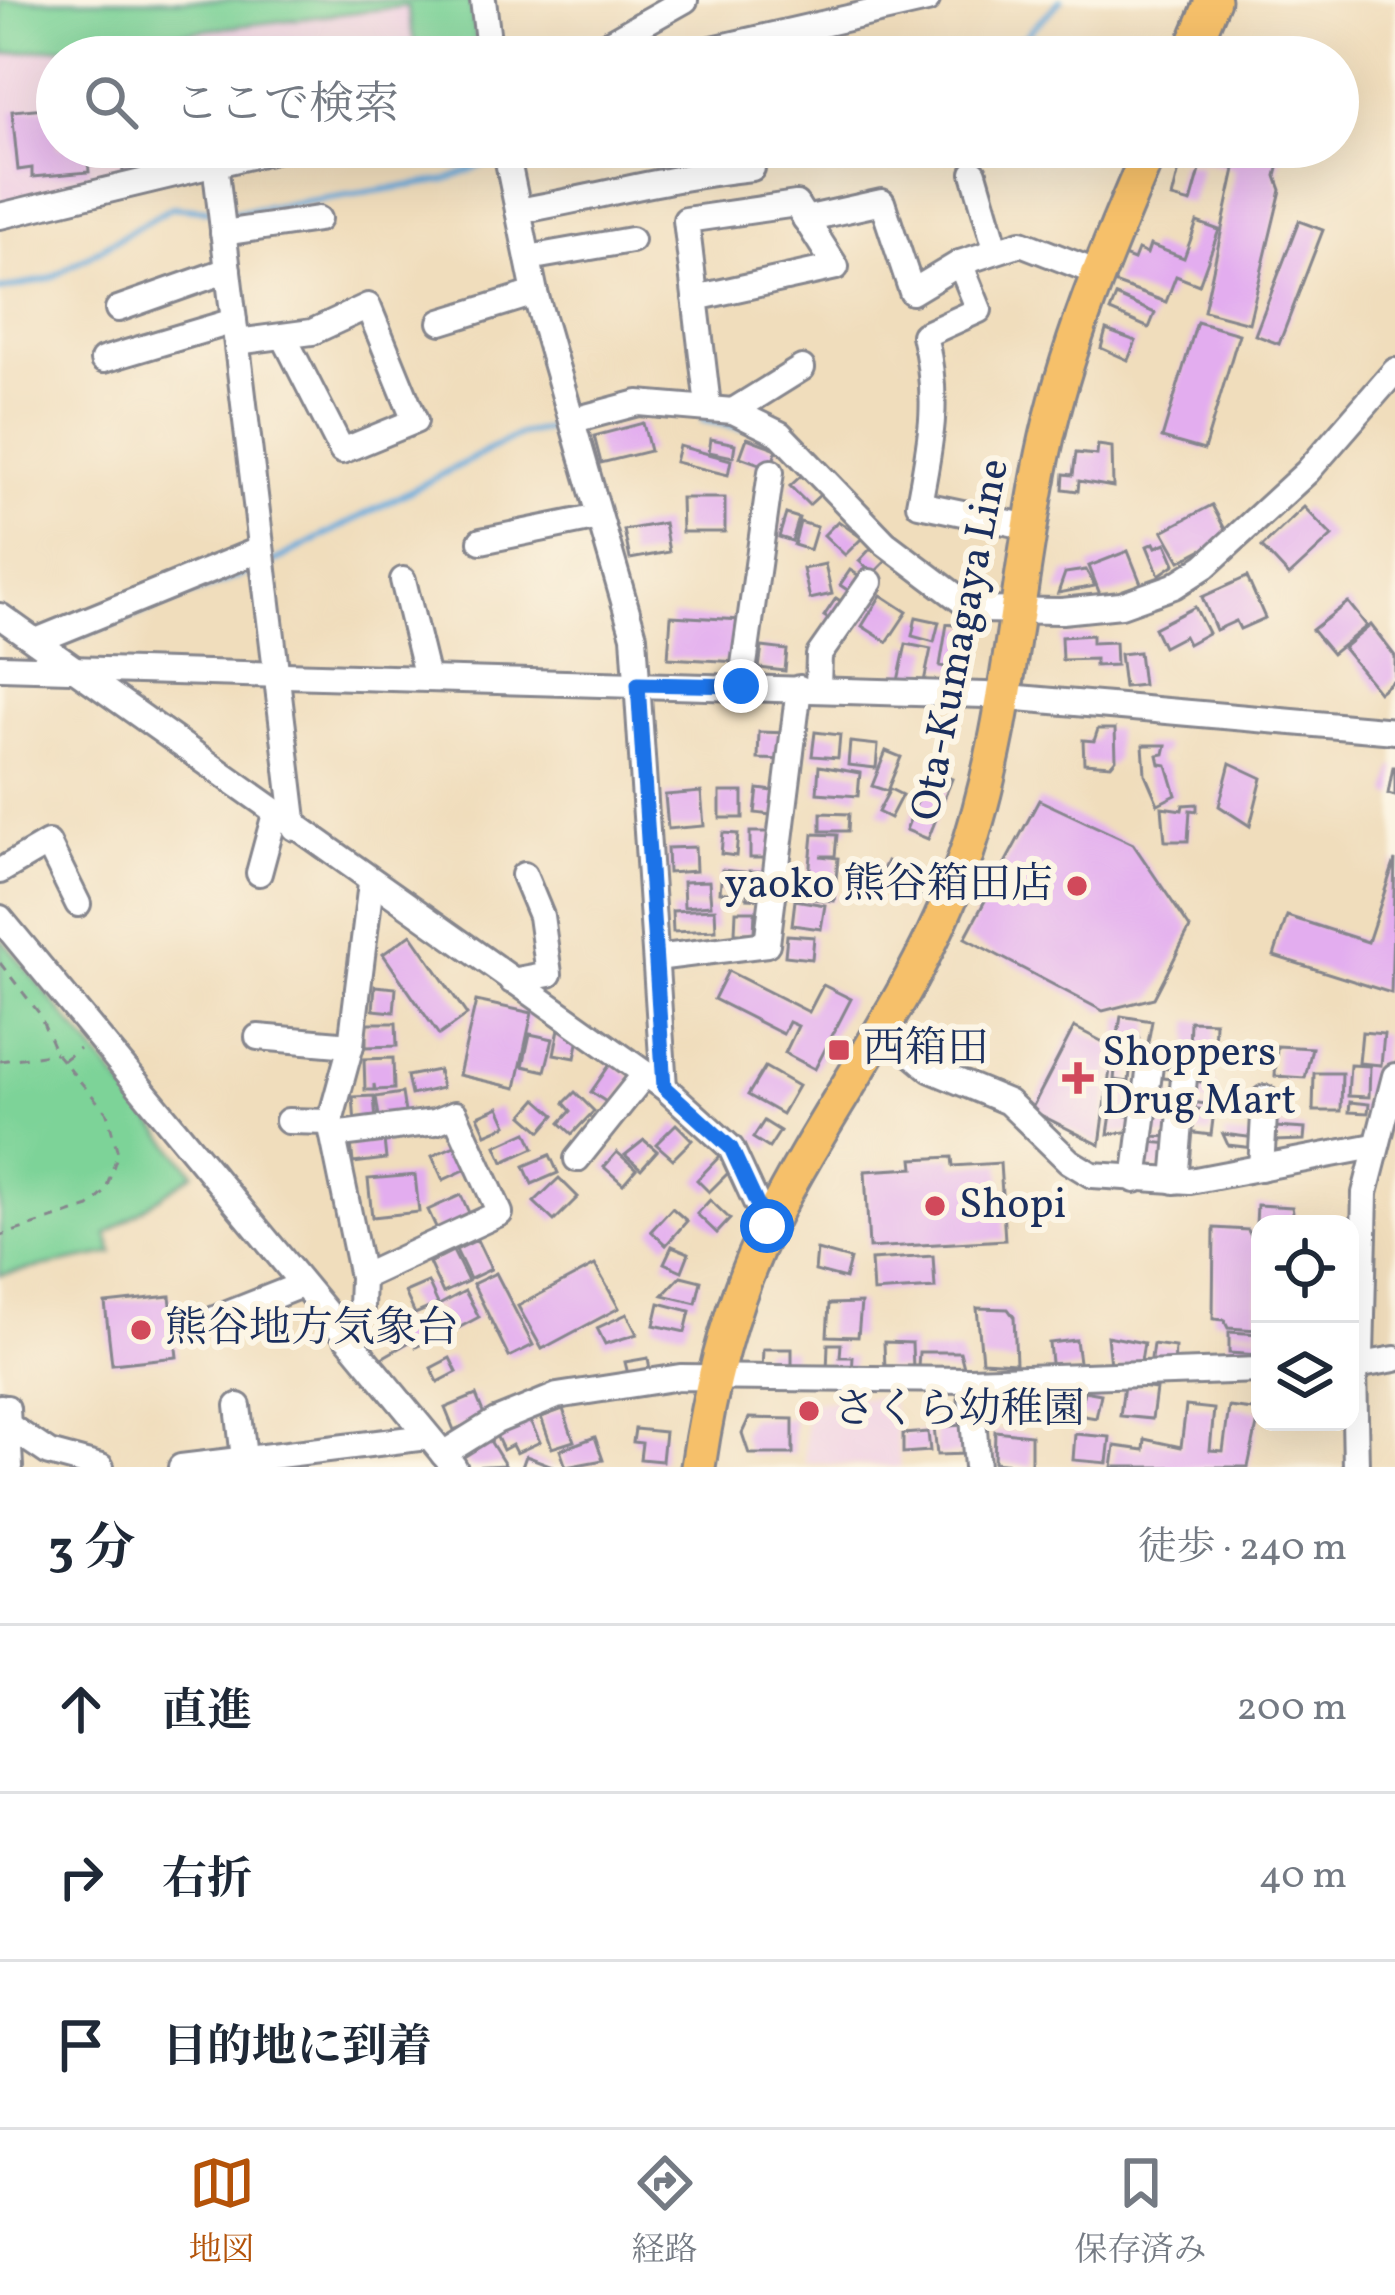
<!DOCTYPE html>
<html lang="ja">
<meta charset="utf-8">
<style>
body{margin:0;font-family:Vollkorn,"Noto Serif JP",serif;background:#f6f6f7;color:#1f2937}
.controls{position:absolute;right:36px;bottom:36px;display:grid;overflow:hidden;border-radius:24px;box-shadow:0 12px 48px #0002}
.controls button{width:108px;height:108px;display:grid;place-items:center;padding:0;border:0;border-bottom:3px solid #e0e1e3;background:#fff;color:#1f2937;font:60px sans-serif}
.stop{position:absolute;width:36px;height:36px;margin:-27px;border:9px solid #1a73e8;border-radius:50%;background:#fff}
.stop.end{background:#1a73e8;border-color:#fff;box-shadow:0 3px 12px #0008}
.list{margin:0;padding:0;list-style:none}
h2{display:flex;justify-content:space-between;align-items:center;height:156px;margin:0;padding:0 48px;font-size:51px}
h2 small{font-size:39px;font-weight:400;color:#747a83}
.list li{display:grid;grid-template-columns:78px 1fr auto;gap:36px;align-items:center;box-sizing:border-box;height:168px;padding:0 48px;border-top:3px solid #e0e1e3}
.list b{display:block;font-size:45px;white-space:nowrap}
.list em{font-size:39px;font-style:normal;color:#747a83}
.icon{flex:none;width:66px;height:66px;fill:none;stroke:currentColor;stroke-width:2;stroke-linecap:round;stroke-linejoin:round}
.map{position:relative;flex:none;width:1395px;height:1467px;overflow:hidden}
.search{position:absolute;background:#fff;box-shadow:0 12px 48px #0002;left:36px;right:36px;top:36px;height:132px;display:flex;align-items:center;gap:30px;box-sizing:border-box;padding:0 42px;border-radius:66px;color:#747a83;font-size:45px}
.sheet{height:660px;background:#fff}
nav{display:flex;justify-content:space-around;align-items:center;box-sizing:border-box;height:168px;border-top:3px solid #e0e1e3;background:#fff;font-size:33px;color:#747a83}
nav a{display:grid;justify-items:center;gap:6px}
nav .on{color:#b45309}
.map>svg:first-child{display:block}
.built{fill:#f0d0e4}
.green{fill:#7dd398;stroke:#4c817b;stroke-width:3}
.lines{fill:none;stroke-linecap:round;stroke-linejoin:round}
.stream{stroke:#67aadb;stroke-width:6}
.building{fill:#e3adef}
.minor-casing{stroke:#86868d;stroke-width:30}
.major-casing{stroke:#86868d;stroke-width:39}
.path{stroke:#86868d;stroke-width:3;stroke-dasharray:9 9;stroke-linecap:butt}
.minor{stroke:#fff;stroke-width:24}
.major{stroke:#f6c06b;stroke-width:33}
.route{stroke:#1a73e8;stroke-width:15}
.poi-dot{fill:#d1495b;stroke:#fcf5e5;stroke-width:4.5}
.labels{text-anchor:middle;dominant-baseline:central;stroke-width:12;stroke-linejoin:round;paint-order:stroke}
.street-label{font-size:42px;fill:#1b2f5e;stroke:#fcf5e5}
.poi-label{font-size:42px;fill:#1b2f5e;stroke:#fcf5e5;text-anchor:start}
</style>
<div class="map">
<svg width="1395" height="1467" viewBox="0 0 1395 1467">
<rect width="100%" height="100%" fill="#fcf5e5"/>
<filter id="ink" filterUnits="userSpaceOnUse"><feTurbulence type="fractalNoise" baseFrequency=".00833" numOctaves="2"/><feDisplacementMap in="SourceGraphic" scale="24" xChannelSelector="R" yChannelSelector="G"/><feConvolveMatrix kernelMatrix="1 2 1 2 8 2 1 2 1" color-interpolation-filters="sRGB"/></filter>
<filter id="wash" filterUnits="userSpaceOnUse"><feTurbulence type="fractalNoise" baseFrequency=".004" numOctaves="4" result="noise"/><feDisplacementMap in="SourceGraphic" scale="48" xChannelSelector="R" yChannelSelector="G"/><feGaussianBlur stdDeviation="2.7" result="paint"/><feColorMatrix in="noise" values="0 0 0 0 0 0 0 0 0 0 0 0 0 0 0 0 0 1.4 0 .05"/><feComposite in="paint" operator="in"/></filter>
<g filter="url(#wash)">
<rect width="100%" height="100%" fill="#f0ddbc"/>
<!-- built -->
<g class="built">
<polygon points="0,0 475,0 483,57 57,57 57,147 249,147 0,207"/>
<polygon points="891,1396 900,1467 805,1463 806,1402"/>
</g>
<!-- green -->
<g class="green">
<polygon points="0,0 470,0 479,57 417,57 407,6 4,54"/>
<polygon points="0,937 194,1173 107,1234 113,1253 0,1275"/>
</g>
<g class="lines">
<!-- stream -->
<g class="stream">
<polyline points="1004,57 1061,0"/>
<polyline points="828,147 856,147"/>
<polyline points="229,213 447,180 490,162"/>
<polyline points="0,290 51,278 172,207 216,211"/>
<polyline points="703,420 743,428"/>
<polyline points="269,564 520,434 566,425"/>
<polyline points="79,636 257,569"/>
</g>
</g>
<g id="blocks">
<!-- building -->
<g class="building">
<polygon points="57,107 57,147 87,147 89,172 32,177 32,168 18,170 12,111"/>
<polygon points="121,147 161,147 162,169 123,172"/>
<polygon points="1199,147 1283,149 1276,176 1281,190 1249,323 1204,311 1235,169 1196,159"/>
<polygon points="1181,162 1201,167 1191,203 1172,198"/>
<polygon points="1299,221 1323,230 1279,344 1255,335"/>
<polygon points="1197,222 1219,230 1199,285 1176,276 1166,302 1114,283 1124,256 1134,260 1138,250 1147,254 1150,245 1184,258"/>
<polygon points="1116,296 1155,313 1149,328 1110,311"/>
<polygon points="1197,322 1239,334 1204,450 1162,438"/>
<polygon points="1106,330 1136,341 1128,360 1101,348"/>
<polygon points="643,423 650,451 601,463 594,436"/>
<polygon points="747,438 777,449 771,468 740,457"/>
<polygon points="711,439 735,444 733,457 709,452"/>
<polygon points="1098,445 1112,447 1113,487 1079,481 1078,491 1063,489 1064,474 1073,475 1076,453 1097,455"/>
<polygon points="679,446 731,460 728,475 675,462"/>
<polygon points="802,475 821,494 809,505 790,486"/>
<polygon points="681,498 725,498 725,532 682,532"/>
<polygon points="1212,505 1228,535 1205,556 1201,550 1180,561 1163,531"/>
<polygon points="1304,507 1332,536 1289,576 1262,547"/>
<polygon points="786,514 799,518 792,541 779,537"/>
<polygon points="838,521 862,538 845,555 824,535"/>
<polygon points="800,522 817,527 810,550 794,545"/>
<polygon points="664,523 669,552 630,559 624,530"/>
<polygon points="1154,543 1156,547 1166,543 1175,564 1159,575 1147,546"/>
<polygon points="871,548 886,561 873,574 859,561"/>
<polygon points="1128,551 1142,586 1101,597 1089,566"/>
<polygon points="825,564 832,594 810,599 803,569"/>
<polygon points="850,570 866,580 855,595 840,585"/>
<polygon points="1086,570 1095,586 1058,593 1065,573"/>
<polygon points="1247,577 1265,618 1240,629 1236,621 1216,630 1202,597"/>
<polygon points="881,595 907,612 887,642 862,626"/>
<polygon points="836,598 851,608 839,626 824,616"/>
<polygon points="1348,602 1367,626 1332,654 1312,630"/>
<polygon points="1195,607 1208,633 1188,644 1184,636 1163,647 1154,628"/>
<polygon points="671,616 741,620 738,662 668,658"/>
<polygon points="916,617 939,622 934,642 912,636"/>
<polygon points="947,624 976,629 969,671 940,666"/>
<polygon points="1371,625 1395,656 1395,679 1379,692 1343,648"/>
<polygon points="1092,635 1092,643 1115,642 1116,665 1095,666 1095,659 1062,660 1061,637"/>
<polygon points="906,644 931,649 923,686 898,681"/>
<polygon points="762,647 787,650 785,671 759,668"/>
<polygon points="1139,652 1143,685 1124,687 1120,654"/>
<polygon points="1098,729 1115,729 1116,759 1111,765 1084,763 1083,740 1094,741"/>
<polygon points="759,732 789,733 788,760 758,759"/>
<polygon points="815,732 840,735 838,758 812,756"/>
<polygon points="850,742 878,745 876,768 848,765"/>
<polygon points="1143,745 1166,745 1164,754 1158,755 1160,764 1167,765 1176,795 1158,804 1145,774"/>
<polygon points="886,751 901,757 887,791 872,786"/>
<polygon points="1230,763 1262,778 1250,826 1219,806"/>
<polygon points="819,766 860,773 858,796 817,793"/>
<polygon points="1393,767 1395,767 1395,796 1388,794"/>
<polygon points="929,771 952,779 928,839 906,830"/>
<polygon points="758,789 782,792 779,816 755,813"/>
<polygon points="890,789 902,795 890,818 878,812"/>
<polygon points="701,792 704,826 668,829 665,795"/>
<rect x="720" y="792" width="23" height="26"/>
<polygon points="1039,800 1133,844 1190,928 1154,998 1103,1011 965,938"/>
<polygon points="1197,804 1197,811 1190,810 1188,841 1165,841 1162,807 1182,810 1183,805"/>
<polygon points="821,813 849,814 848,831 821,831"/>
<rect x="750" y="832" width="24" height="26"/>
<polygon points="723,833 738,834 736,856 721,854"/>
<polygon points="813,834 837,835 835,856 820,856 838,858 836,879 809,876"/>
<polygon points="695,847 696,871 668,873 667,848"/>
<polygon points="1395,860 1391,993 1274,956 1287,916 1368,942"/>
<polygon points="887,861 929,880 921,897 913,894 911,900 876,885"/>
<polygon points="722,870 745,872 743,895 720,892"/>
<polygon points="749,871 771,872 770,899 747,898"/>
<polygon points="807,880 836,882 834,901 805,898"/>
<polygon points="709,881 711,905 684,907 683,882"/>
<polygon points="795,900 825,905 821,929 792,925"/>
<polygon points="715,909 716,930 673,932 672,911"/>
<polygon points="736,911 755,911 754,933 735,933"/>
<polygon points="411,934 467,1015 439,1035 383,954"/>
<polygon points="787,935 814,937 812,959 785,956"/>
<polygon points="728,971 809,1012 823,985 851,999 815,1069 785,1053 798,1026 789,1022 783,1034 714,999"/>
<polygon points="375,986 396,988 394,1012 373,1010"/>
<polygon points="476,1001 532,1013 516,1088 459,1075"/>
<polygon points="1121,1016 1152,1021 1147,1048 1138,1046 1139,1038 1118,1035"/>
<polygon points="1190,1021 1215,1022 1214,1050 1189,1049"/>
<polygon points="366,1023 396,1023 397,1046 366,1047"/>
<polygon points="1074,1027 1113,1047 1100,1145 1031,1110"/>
<polygon points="559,1029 580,1033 575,1058 554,1054"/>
<polygon points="1362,1032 1384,1034 1381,1065 1359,1063"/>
<polygon points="530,1034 553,1039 545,1071 523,1066"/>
<polygon points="1277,1046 1312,1048 1305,1078 1275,1076"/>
<polygon points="1223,1047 1267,1049 1266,1065 1222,1062"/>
<polygon points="1162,1051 1181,1053 1179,1070 1160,1068"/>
<polygon points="1130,1054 1142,1055 1141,1067 1130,1071 1129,1082 1114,1080 1116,1059 1129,1060"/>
<polygon points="393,1058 394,1089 375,1090 374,1084 374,1090 365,1090 364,1059"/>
<polygon points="611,1063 631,1077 611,1105 591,1092"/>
<polygon points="1350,1065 1370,1066 1369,1097 1348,1096"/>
<polygon points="765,1067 798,1086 782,1114 748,1095"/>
<polygon points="438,1070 442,1088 411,1095 407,1076"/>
<polygon points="1314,1073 1342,1073 1341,1111 1313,1111"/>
<polygon points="1154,1077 1172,1079 1170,1105 1151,1103"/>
<polygon points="1194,1081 1216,1084 1213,1105 1191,1102"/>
<polygon points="1111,1091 1139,1092 1134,1111 1111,1111"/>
<polygon points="575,1092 594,1111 572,1134 560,1123 571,1111 564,1103"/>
<polygon points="402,1093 406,1119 380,1123 376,1097"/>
<polygon points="374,1096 376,1122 355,1124 353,1097"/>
<polygon points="537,1099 555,1115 541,1131 523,1115"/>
<polygon points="1350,1102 1369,1104 1368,1113 1349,1112"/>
<polygon points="499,1107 507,1125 486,1134 478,1116"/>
<polygon points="1153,1107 1174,1108 1172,1137 1151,1136"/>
<polygon points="1190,1108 1214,1111 1211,1135 1187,1132"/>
<polygon points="1111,1114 1137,1117 1135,1131 1108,1134"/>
<polygon points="764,1121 780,1131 769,1148 753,1138"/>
<polygon points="676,1124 692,1140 673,1159 656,1144"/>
<polygon points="1275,1127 1305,1129 1304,1140 1274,1141"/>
<polygon points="527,1132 534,1148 503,1162 496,1146"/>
<polygon points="1223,1134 1256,1138 1254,1148 1228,1145"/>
<polygon points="384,1140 386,1159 353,1163 351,1143"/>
<polygon points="644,1140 657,1151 641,1169 625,1155"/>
<polygon points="464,1142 475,1165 443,1180 432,1156"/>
<polygon points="1149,1142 1172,1144 1170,1170 1147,1168"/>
<polygon points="617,1152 636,1169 623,1184 604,1167"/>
<polygon points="550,1155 558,1173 532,1184 524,1166"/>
<polygon points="720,1156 733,1168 709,1192 697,1180"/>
<polygon points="952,1157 953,1166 1000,1163 1005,1240 869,1248 865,1171 914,1168 913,1159"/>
<polygon points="415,1175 419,1212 372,1217 368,1179"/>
<polygon points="559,1178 578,1197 554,1221 534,1202"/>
<polygon points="461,1195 470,1215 441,1238 428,1210"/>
<polygon points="710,1200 730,1219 717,1233 697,1214"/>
<polygon points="1257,1205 1292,1207 1295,1224 1256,1224"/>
<polygon points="672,1208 687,1221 666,1245 651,1231"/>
<polygon points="1214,1228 1248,1230 1258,1251 1258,1330 1228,1328 1224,1320 1213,1319"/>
<polygon points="477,1240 491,1269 470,1279 456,1250"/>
<polygon points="672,1246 689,1253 682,1271 664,1263"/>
<polygon points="817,1250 850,1259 845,1279 815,1271"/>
<polygon points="453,1251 468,1281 443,1293 429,1263"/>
<polygon points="933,1256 935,1288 873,1292 871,1260"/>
<polygon points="595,1265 619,1308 542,1349 518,1306"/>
<polygon points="496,1273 533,1345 509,1357 473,1284"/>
<polygon points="681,1276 701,1281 696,1303 663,1295"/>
<polygon points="428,1282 438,1304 415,1314 405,1292"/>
<polygon points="465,1291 479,1317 451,1332 437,1306"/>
<polygon points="170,1296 177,1357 112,1364 105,1303"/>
<polygon points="659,1303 690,1311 685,1332 654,1325"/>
<polygon points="861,1303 858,1337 827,1336 829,1304"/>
<polygon points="977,1308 1008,1309 1014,1317 1016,1363 982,1361"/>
<polygon points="627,1314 637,1334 605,1344 597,1328"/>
<polygon points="437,1316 445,1332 416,1347 413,1340 380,1359 367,1336 399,1318 406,1331"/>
<polygon points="1229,1332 1260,1334 1260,1355 1229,1353"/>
<polygon points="1107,1336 1144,1343 1139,1373 1110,1365"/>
<polygon points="1076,1340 1080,1369 1052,1372 1049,1343"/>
<polygon points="884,1342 912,1343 913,1370 885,1369"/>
<polygon points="828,1344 841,1344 840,1357 853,1357 852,1374 827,1372"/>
<polygon points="1153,1344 1175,1347 1174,1370 1150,1366"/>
<polygon points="763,1349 792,1349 792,1371 762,1371"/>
<polygon points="919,1352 960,1352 966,1375 918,1368"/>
<polygon points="450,1358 457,1372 438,1382 431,1368"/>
<polygon points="648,1358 650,1369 628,1374 625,1362"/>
<polygon points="1124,1385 1156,1389 1152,1419 1120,1416"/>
<polygon points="1015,1390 1017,1414 986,1413 981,1391"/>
<polygon points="1084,1391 1101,1394 1096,1418 1079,1415"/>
<polygon points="476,1395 485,1417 454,1430 445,1408"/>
<polygon points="1186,1406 1214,1409 1210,1450 1223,1451 1229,1407 1260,1411 1248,1467 1112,1467 1115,1446 1144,1450 1145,1439 1181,1447"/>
<polygon points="563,1409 574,1441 552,1448 541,1417"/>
<polygon points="527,1414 540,1442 516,1453 512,1445 503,1450 493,1429"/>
<polygon points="749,1418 793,1419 793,1454 749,1454 742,1433"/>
<polygon points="964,1425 967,1454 937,1455 934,1427"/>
<polygon points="635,1429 665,1432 662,1461 640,1459 642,1443 633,1442"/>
<polygon points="995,1431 1031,1435 1031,1466 994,1462"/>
<polygon points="928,1432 930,1451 903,1453 903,1434"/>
<polygon points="1075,1434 1110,1437 1107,1463 1073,1460"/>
<polygon points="487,1436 505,1465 469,1467 460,1453"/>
<polygon points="595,1437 603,1460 566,1467 560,1450"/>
<polygon points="526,1456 555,1467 522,1467"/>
</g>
</g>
</g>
<g filter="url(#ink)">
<use href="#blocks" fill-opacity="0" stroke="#86868d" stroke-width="3"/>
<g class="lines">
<defs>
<g id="minor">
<polyline points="483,0 490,57"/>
<polyline points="584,57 685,0"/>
<polyline points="677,57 927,0"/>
<polyline points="505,147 535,293 634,636 664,1087"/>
<polyline points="215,163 295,828"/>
<polyline points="974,173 996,249"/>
<path d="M518,211C597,197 673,176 752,168"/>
<polyline points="0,216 287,147"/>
<polyline points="805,219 882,202 912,292 960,263 1021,243 1098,273"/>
<polyline points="223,233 318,219"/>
<polyline points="528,258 631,240"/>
<path d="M960,263L979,310L924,335C940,400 931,440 919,504L1030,527"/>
<polyline points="695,298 836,267 796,204 686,220 708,406"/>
<polyline points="118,309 228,270"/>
<polyline points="441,322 535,293"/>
<polyline points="237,342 312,332 368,306 415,421 342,451 285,339"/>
<polyline points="103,360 234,321"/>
<polyline points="733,411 802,368"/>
<polyline points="574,420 638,403 733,411 780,434 885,543 974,610 1062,611 1121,605 1174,586 1205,566 1307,472 1395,371"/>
<polyline points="481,541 599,517"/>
<polyline points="403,580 427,678"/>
<polyline points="0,616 664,1087 731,1148 767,1226"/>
<polyline points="36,641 259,550"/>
<polyline points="0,667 985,695 1395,731"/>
<polyline points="741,686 771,472"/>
<polyline points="818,688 819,655 870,582"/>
<polyline points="0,871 48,843 78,904"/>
<polyline points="259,873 275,814"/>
<polyline points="0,918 454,1467"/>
<polyline points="656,958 767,944 799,688"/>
<polyline points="512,981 549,974 541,916 524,875"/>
<polyline points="881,1028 931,1070 1008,1102 1069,1161 1092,1175 1190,1181 1374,1146"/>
<polyline points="258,1037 351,1045"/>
<polyline points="288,1121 330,1122"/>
<polyline points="333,1135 435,1122 455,1114 500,1213 362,1277"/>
<polyline points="577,1159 645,1074"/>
<polyline points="1261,1168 1265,1098"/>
<polyline points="1135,1180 1151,1058"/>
<polyline points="1175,1181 1185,1066"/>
<polyline points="205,1323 301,1285"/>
<polyline points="346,1337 361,1308 362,1277 330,1122 351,1045 371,883"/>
<polyline points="1350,1367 1395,1359"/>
<polyline points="970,1380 977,1467"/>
<polyline points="238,1406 244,1458"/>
<polyline points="0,1407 7,1408 10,1467"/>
<polyline points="9,1426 49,1453 101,1467"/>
<polyline points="443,1454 496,1421 557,1396 680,1377 970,1380 1260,1370"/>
<polyline points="181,1467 427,1437"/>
<polyline points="1356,1467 1354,1367 1361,1357 1365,1193 1395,1076"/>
</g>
<g id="major">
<polyline points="1189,57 1213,0"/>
<path d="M698,1467C710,1385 732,1298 769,1224C829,1103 918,993 963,864C1009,732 1015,591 1043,455C1065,348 1108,247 1151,147"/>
</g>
</defs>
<!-- minor casing -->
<use href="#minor" class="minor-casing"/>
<!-- major casing -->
<use href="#major" class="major-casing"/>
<!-- path -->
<g class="path">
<polyline points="0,963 39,1013 56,1053 107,1113 118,1153 105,1192 89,1207 0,1236"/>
<polyline points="63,1060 79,1048"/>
<polyline points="0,1061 56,1053"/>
</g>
<!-- minor -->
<use href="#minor" class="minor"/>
<!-- major -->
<use href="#major" class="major"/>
</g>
</g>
<g class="lines" filter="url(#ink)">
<!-- route -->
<polyline class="route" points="741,686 638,684 664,1087 731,1148 767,1226"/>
</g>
<!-- markers -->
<g class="poi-dot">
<circle cx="1077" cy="886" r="12"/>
<rect x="827" y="1038" width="24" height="24" rx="6"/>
<path d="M1072 1060h12v12h12v12h-12v12h-12v-12h-12v-12h12z"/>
<circle cx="935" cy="1206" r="12"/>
<circle cx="141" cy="1330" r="12"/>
<circle cx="809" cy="1411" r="12"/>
</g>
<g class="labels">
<!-- street labels -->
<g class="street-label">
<text transform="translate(962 640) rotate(-79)">Ota-Kumagaya Line</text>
</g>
<!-- poi labels -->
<g class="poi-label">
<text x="1053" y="886" text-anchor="end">yaoko 熊谷箱田店</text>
<text x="863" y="1050">西箱田</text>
<text x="1102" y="1054">Shoppers<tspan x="1102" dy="48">Drug Mart</tspan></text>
<text x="959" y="1206">Shopi</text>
<text x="165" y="1330">熊谷地方気象台</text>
<text x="833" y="1411">さくら幼稚園</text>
</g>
</g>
</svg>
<div class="controls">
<button><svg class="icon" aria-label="locate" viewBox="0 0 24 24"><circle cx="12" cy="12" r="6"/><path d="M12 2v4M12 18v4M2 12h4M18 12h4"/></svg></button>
<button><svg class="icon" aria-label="layers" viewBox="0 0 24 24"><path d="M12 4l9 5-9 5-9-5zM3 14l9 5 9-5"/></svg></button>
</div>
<div class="stop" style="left:767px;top:1226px"></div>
<div class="stop end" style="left:741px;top:686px"></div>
<div class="search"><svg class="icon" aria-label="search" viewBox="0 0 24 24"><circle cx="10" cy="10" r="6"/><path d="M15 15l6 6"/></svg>ここで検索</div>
</div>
<section class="sheet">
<h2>3 分<small>徒歩 · 240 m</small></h2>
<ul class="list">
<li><svg class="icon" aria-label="ahead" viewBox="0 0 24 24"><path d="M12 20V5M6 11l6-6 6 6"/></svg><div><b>直進</b></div><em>200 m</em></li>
<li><svg class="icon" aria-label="right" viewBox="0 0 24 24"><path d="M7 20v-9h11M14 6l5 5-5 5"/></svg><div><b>右折</b></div><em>40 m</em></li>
<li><svg class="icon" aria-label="arrive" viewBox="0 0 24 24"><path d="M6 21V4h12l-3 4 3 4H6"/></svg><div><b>目的地に到着</b></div></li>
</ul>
</section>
<nav>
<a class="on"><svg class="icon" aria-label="map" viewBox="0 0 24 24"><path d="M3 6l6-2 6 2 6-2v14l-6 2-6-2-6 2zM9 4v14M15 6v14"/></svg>地図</a>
<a><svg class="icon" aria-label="directions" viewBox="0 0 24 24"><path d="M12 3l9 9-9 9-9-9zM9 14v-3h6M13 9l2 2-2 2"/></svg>経路</a>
<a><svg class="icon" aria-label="saved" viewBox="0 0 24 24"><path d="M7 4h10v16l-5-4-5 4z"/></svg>保存済み</a>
</nav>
